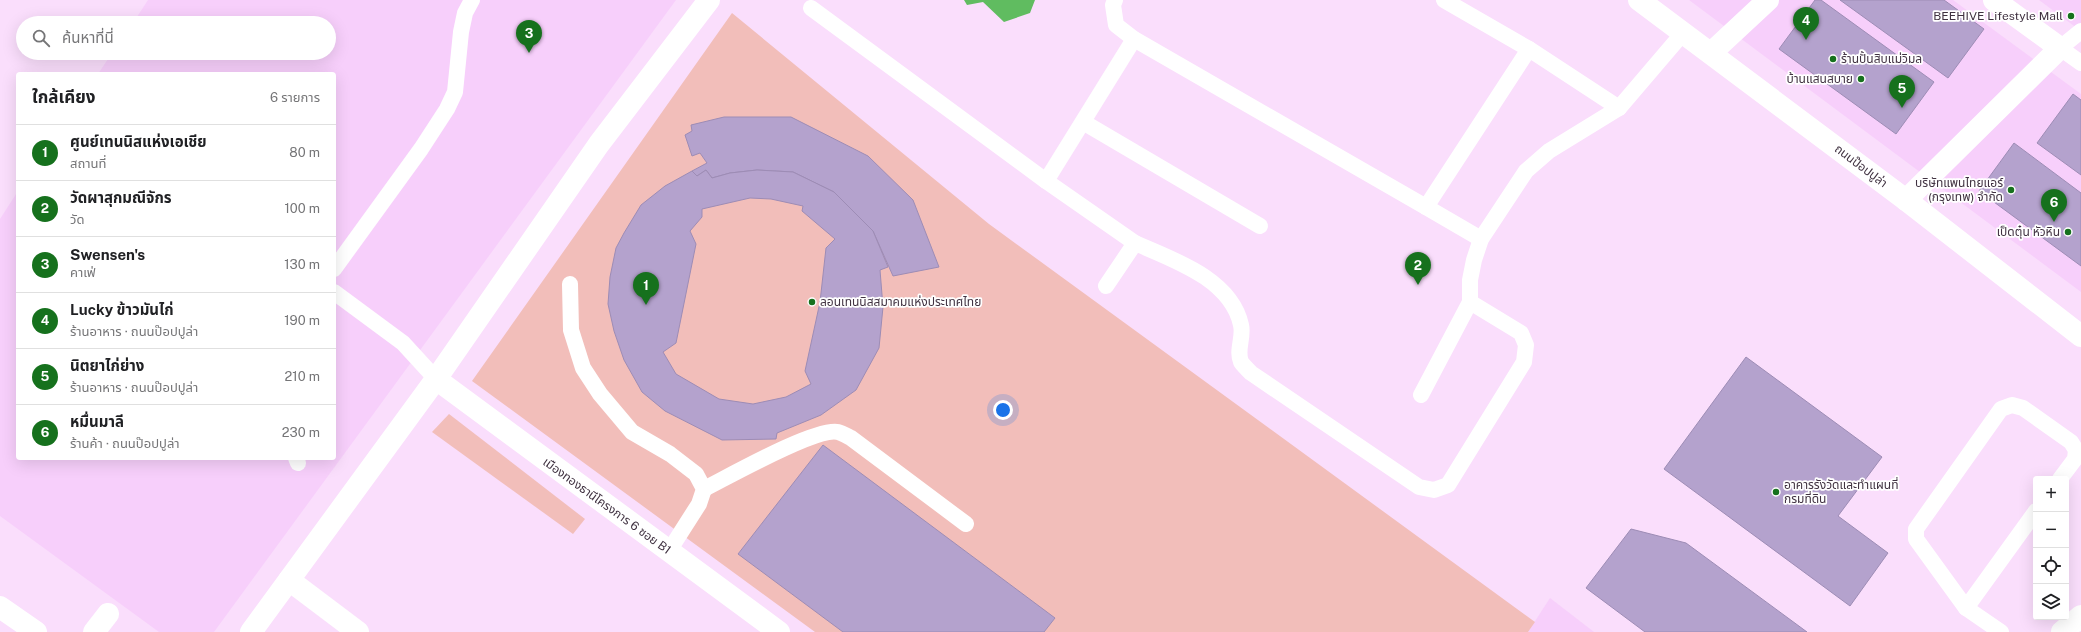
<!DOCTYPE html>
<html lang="th">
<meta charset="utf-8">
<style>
body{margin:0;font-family:"Public Sans","Noto Sans Thai",sans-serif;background:#f2f2f2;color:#202124}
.controls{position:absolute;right:12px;bottom:12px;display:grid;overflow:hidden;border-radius:4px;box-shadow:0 4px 16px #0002}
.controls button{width:36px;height:36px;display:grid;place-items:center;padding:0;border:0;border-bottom:1px solid #e0e0e0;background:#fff;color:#202124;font:20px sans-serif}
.you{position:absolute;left:1003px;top:410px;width:14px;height:14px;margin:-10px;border:3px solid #fff;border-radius:50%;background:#1a73e8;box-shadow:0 0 0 6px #1a73e833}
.badge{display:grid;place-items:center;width:26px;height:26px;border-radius:50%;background:#16711d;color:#fff;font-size:13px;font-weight:700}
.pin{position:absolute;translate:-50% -33px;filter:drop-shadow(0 1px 2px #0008)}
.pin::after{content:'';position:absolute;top:21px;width:14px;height:12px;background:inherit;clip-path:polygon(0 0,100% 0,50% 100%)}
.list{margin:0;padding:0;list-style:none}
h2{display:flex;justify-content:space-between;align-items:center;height:52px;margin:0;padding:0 16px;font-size:17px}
h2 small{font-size:13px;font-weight:400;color:#757577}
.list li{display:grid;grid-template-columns:26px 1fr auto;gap:12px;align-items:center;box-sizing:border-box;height:56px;padding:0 16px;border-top:1px solid #e0e0e0}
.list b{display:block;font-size:15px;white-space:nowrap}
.list p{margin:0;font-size:13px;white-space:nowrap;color:#757577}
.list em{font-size:13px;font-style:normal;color:#757577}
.icon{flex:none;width:22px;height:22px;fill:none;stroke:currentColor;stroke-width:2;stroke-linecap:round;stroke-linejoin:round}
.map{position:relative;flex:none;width:2081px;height:632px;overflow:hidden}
.search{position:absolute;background:#fff;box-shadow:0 4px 16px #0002;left:16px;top:16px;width:320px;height:44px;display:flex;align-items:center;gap:10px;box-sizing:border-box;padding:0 14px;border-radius:22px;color:#757577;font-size:15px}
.panel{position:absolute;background:#fff;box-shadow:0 4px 16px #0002;left:16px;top:72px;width:320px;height:388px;border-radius:4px}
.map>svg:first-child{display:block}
.built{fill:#f7cffb}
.green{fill:#f2beba}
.water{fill:#60bc60}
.building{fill:#b4a2cd;stroke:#9d8cb5;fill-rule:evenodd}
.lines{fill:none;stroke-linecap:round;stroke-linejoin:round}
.service{stroke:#fff;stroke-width:16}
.minor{stroke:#fff;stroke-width:22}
.tertiary{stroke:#fff;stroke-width:22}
.poi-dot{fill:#16711d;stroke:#fff;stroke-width:1.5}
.labels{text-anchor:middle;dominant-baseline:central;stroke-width:3.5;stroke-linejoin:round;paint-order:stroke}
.poi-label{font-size:12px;fill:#403241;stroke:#fff;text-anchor:end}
.street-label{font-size:12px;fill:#403241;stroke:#fff}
</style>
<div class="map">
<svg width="2081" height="632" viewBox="0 0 2081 632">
<rect width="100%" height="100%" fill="#fadefc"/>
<!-- built -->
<g class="built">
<polygon points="148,0 676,0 214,632 159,632 0,516 0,219 18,191 18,458 334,458 334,74 98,74 112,53 329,53 329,23 133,23"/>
<polygon points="1689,0 1953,0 2081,94 2081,292"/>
<polygon points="2039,0 2081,0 2081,31"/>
<polygon points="1550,598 1594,632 1528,632"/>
</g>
<!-- green -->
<g class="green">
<polygon points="732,13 989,224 1535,622 1528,632 815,632 472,381"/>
<polygon points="449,414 585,519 573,534 432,432"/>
</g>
<!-- water -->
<polygon class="water" points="964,0 1035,0 1030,13 1004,22 983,2 967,5"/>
<!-- building -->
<g class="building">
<polygon points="1815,0 1821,0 1934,82 1896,134 1779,49"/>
<polygon points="1840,0 1944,0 1984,29 1948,78"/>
<polygon points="2073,94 2081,100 2081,175 2037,143"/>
<polygon points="724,117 791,117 868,156 913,200 939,267 893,276 873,231 834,192 793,172 757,170 730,173 712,178 706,170 697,176 692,171 707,163 700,153 692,156 685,135 692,131 691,125"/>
<polygon points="2014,143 2081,193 2081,266 1979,191"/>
<path d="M706,170L712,178L730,173L757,170L793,172L834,192L873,231L888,267L880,270L883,307L879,348L856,390L821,415L777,433L776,439L722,440L665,411L642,392L624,360L614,331L608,304L610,277L616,248L624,233L641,205L665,186L692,171L697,176ZM750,198L771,199L803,206L802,211L835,239L826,248L820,302L805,371L811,384L786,397L753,404L719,399L676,374L663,352L676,343L696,244L690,231L702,217V209Z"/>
<polygon points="1746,357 1882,457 1838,516 1888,553 1850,606 1664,469"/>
<polygon points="823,445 1055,618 1044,632 843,632 738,554"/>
<polygon points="1631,529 1686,543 1807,632 1645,632 1586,588"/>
</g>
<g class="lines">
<!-- service -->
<g class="service">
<polyline points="1115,0 1113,5 1116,25 1134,39 1426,207"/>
<polyline points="1444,0 1529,49"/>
<polyline points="811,8 1046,181 1135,243 1106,286"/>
<polyline points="2081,31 2060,48 2081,63"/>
<polyline points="1083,122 1260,226"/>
<polyline points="1046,181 1134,39"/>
<polyline points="1481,239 1426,207 1529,49 1619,108"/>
<path d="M1135,243C1174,260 1231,279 1241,325C1244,337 1236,350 1241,362C1243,365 1248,370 1251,373L1419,487L1434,490L1448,485L1524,362L1526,345L1521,333L1470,302"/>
<polyline points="334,269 421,149 447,109 455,92 461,32 465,13 472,0"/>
<polyline points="570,284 571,330 583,368 600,394 632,432 670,454 696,474 704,489 699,504 669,551"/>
<polyline points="334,292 403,343 436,379"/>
<polyline points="1421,395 1470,302 1470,280 1474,260 1481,239 1526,171 1549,151 1619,108 1683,33"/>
<polyline points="296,458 298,463"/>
<path d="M704,489C728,477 816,427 838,432C842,433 847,436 851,438L966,524"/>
<polyline points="1966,608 2036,511"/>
<polyline points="2001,632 1966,608 1916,539 1916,529 2001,409 2012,405 2023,408 2071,442 2076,450 2075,459 2060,479"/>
</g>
<!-- minor -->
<g class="minor">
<polyline points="1711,53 1768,0"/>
<polyline points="1906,200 2060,48 1994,0"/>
<polyline points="436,379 779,632"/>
<polyline points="289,580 358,632"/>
<polyline points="0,607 36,632"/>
<polyline points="94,632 108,614"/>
<polyline points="251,632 436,379 599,144 709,0"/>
</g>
<!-- tertiary -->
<g class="tertiary">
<polyline points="1639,0 1906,200 2081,336"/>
<polyline points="2062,632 2081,616"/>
</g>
</g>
<!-- markers -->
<g class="poi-dot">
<circle cx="2071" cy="16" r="4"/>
<circle cx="1833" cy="59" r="4"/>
<circle cx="1861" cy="79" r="4"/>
<circle cx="2011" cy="190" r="4"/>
<circle cx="2068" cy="232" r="4"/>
<circle cx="812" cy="302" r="4"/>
<circle cx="1776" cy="492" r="4"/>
</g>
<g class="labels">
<!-- poi labels -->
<g class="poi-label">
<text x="2063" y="16">BEEHIVE Lifestyle Mall</text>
<text x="1841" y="59" text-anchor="start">ร้านปั้นสิบแม่วิมล</text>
<text x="1853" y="79">บ้านแสนสบาย</text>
<text x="2003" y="183">บริษัทแพนไทยแอร์<tspan x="2003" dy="14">(กรุงเทพ) จำกัด</tspan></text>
<text x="2060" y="232">เป็ดตุ๋น หัวหิน</text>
<text x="820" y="302" text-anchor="start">ลอนเทนนิสสมาคมแห่งประเทศไทย</text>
<text x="1784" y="485" text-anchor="start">อาคารรังวัดและทำแผนที่<tspan x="1784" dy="14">กรมที่ดิน</tspan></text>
</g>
<!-- street labels -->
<g class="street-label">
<text transform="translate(1861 166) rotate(37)">ถนนป๊อปปูล่า</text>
<text transform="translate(607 506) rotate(36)">เมืองทองธานีโครงการ 6 ซอย B1</text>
</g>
</g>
</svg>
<div class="controls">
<button>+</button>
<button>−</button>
<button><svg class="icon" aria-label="locate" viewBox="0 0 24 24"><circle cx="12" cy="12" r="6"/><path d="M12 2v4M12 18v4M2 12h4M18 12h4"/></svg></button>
<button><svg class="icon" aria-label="layers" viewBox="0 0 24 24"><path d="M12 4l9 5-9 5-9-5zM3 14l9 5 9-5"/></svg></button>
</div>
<div class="you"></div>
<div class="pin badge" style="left:646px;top:305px">1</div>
<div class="pin badge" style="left:1418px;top:285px">2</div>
<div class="pin badge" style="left:529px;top:53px">3</div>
<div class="pin badge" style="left:1806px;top:40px">4</div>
<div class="pin badge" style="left:1902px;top:108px">5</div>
<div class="pin badge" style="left:2054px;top:222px">6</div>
<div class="search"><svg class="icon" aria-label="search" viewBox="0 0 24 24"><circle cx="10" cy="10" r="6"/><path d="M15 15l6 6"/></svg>ค้นหาที่นี่</div>
<section class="panel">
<h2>ใกล้เคียง<small>6 รายการ</small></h2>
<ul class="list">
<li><span class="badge">1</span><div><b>ศูนย์เทนนิสแห่งเอเชีย</b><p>สถานที่</p></div><em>80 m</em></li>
<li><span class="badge">2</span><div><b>วัดผาสุกมณีจักร</b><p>วัด</p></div><em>100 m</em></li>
<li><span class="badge">3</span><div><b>Swensen's</b><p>คาเฟ่</p></div><em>130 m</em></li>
<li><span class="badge">4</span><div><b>Lucky ข้าวมันไก่</b><p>ร้านอาหาร · ถนนป๊อปปูล่า</p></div><em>190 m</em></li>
<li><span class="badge">5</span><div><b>นิตยาไก่ย่าง</b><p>ร้านอาหาร · ถนนป๊อปปูล่า</p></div><em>210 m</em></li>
<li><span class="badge">6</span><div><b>หมื่นมาลี</b><p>ร้านค้า · ถนนป๊อปปูล่า</p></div><em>230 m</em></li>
</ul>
</section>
</div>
